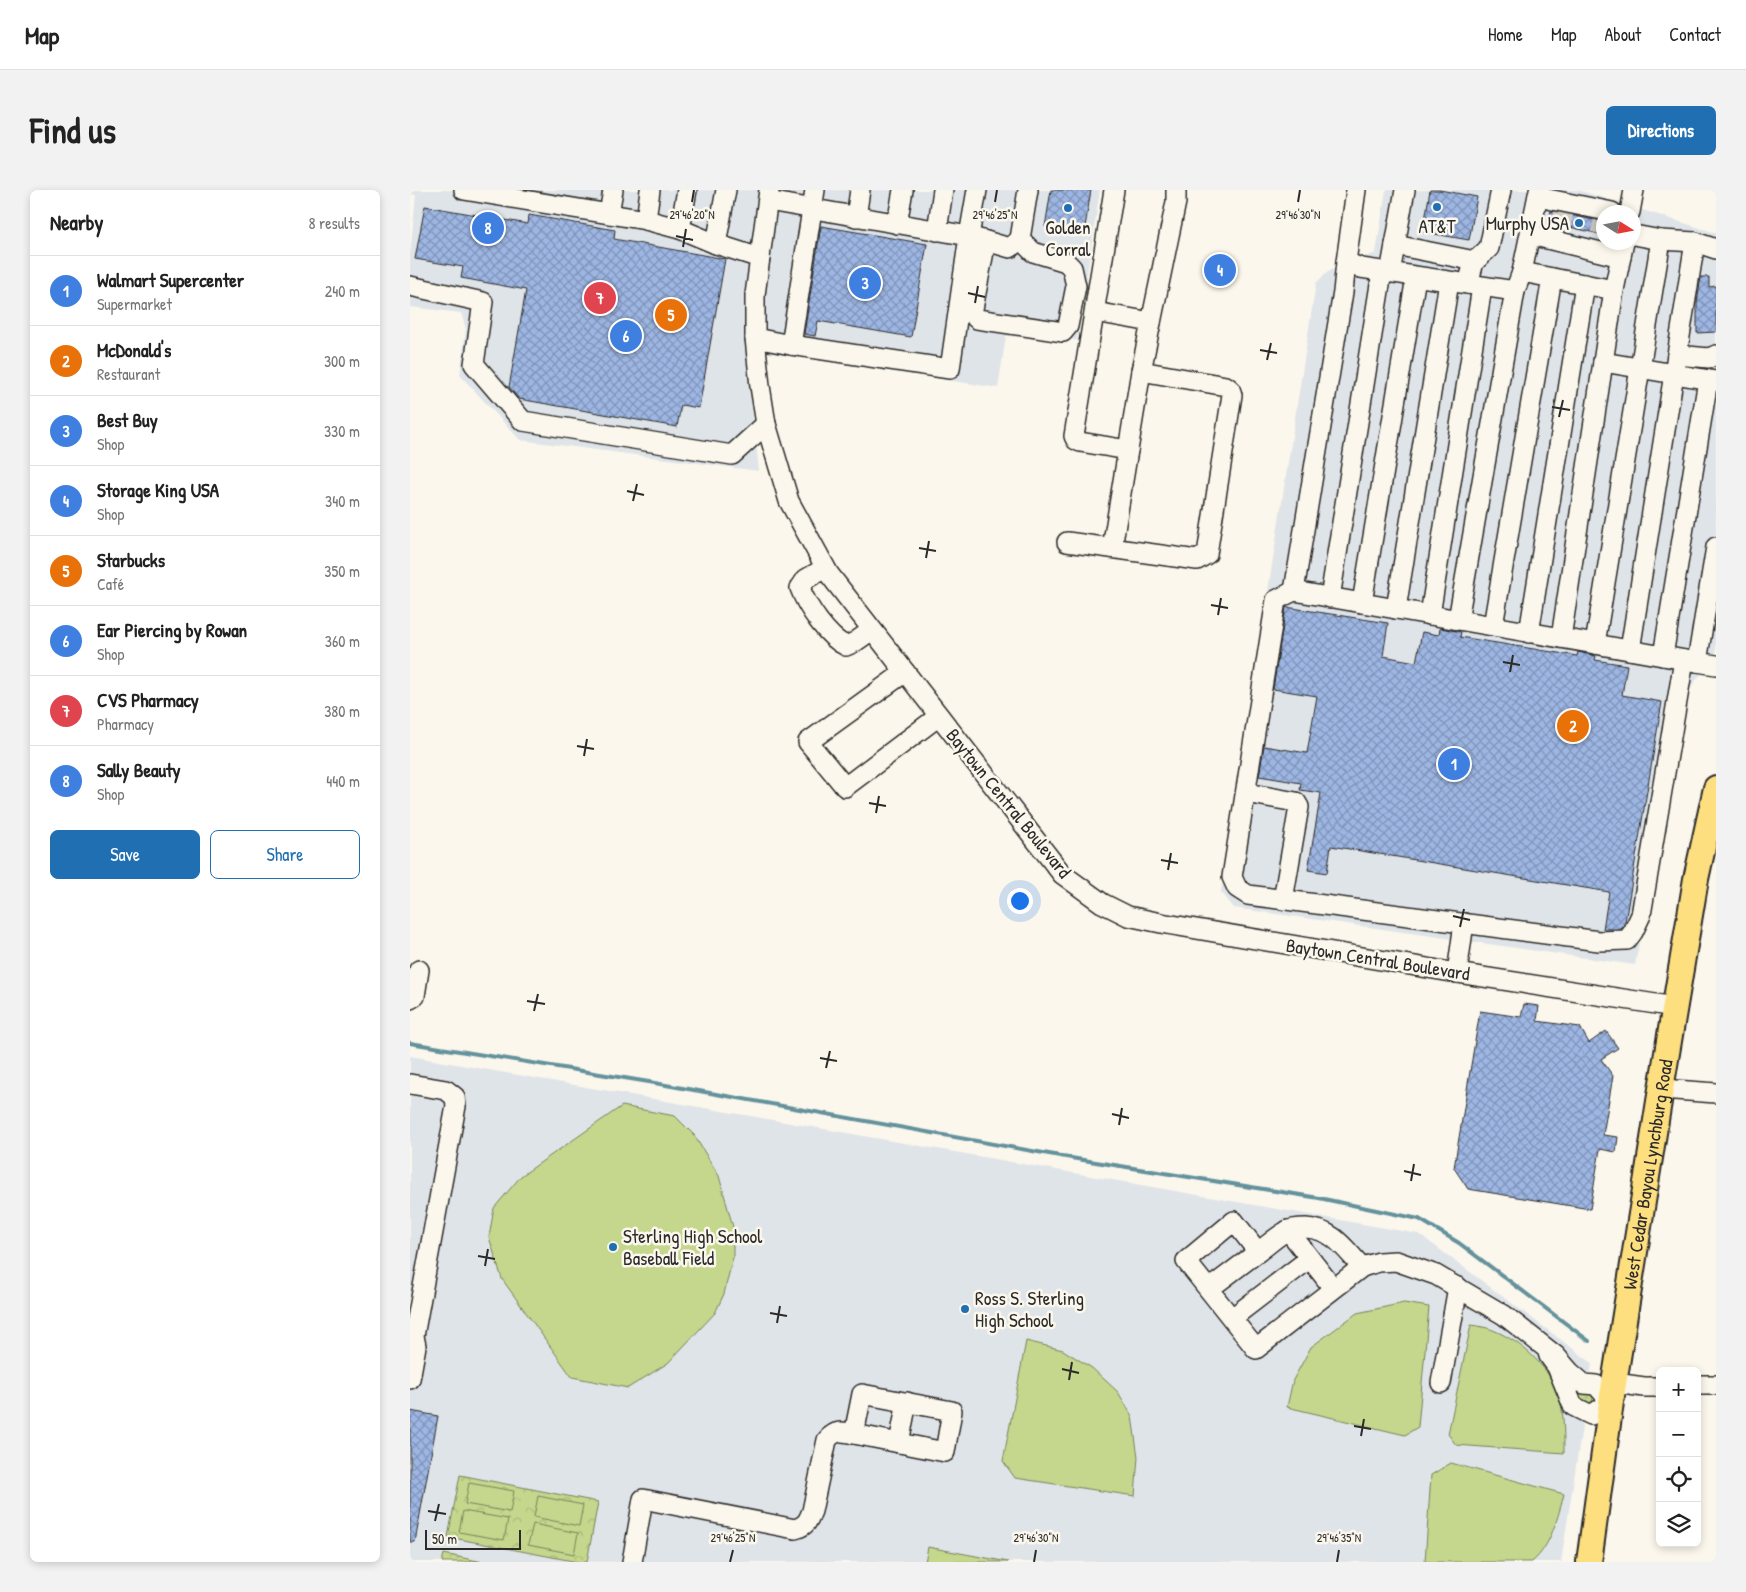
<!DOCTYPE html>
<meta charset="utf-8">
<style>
body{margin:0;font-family:"Patrick Hand",sans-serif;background:#f2f2f2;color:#222}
.controls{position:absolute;right:15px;bottom:15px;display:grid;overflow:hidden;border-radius:8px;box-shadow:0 2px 8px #0003}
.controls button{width:45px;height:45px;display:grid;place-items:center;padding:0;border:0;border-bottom:1px solid #e0e0e0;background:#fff;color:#222;font:25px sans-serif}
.compass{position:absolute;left:1186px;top:15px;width:45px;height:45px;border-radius:50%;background:#fff;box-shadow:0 2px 8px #0003;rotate:101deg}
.scale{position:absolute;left:15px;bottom:12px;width:96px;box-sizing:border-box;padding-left:5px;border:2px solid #2b2b2b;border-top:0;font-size:14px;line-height:18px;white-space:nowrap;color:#2b2b2b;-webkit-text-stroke:4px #fbf7ec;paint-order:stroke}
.you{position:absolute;left:609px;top:710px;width:18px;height:18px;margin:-12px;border:4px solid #fff;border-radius:50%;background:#1a73e8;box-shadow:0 0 0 8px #1a73e833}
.badge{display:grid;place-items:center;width:32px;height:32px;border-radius:50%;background:#1f6fb2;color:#fff;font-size:16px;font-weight:700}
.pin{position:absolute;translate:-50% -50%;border:2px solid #fff;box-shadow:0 1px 5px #0006}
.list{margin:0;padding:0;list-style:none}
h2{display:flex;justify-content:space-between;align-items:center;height:65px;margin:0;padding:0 20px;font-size:21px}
h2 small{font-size:16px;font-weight:400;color:#767676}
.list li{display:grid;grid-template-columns:32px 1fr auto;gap:15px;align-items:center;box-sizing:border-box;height:70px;padding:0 20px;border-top:1px solid #e0e0e0}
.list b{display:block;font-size:19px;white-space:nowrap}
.list p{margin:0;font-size:16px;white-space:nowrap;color:#767676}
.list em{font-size:16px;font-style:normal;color:#767676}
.actions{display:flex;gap:10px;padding:15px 20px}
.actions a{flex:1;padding:11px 0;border:1px solid #1f6fb2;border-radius:8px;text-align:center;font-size:18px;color:#1f6fb2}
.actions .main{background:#1f6fb2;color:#fff}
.icon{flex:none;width:28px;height:28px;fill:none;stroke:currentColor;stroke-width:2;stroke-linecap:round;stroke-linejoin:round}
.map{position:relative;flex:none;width:1306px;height:1372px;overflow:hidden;border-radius:8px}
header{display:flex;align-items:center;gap:30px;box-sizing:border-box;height:70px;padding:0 25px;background:#fff;border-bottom:1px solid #e0e0e0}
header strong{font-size:24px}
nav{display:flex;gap:28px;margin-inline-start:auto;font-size:18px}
.intro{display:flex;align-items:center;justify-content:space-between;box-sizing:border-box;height:120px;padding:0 30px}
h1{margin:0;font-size:35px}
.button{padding:12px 22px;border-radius:8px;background:#1f6fb2;color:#fff;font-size:18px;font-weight:700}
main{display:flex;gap:30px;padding:0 30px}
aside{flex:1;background:#fff;border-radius:8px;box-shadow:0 2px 8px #0003}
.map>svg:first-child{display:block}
.built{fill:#dfe4e9;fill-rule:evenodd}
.grass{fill:url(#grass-dots);stroke:#78815c}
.park{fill:url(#park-crowns);stroke:#78815c}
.garden{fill:#c4d78c;stroke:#78815c}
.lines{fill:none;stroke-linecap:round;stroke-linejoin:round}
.stream{stroke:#63919c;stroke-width:4}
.building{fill:url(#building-cross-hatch);stroke:#2b2b2b}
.minor-tunnel{stroke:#d1cec5;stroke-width:19;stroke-dasharray:19 9;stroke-linecap:butt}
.minor-casing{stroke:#2b2b2b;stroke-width:22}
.major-casing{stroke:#2b2b2b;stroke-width:28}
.minor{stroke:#fbf7ec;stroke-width:19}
.major{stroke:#fedf80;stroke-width:24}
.ticks{fill:none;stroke:#2b2b2b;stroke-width:2}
.poi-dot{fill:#1f6fb2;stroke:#fbf7ec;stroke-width:2}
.labels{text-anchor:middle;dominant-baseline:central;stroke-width:5;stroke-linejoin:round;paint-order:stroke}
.poi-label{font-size:19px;fill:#2b2b2b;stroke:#fbf7ec}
.street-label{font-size:19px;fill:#2b2b2b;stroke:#fbf7ec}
.ticks-label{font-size:12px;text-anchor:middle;fill:#2b2b2b;stroke:#fbf7ec;stroke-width:5;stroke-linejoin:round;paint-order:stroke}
</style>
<header>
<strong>Map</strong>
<nav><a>Home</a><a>Map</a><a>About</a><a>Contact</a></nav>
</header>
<div class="intro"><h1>Find us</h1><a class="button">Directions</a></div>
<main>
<aside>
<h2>Nearby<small>8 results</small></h2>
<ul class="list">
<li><span class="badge" style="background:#3f7fe0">1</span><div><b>Walmart Supercenter</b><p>Supermarket</p></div><em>240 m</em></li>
<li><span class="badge" style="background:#e8710a">2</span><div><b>McDonald's</b><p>Restaurant</p></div><em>300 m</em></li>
<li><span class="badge" style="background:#3f7fe0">3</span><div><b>Best Buy</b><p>Shop</p></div><em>330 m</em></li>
<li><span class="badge" style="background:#3f7fe0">4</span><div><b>Storage King USA</b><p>Shop</p></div><em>340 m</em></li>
<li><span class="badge" style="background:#e8710a">5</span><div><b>Starbucks</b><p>Café</p></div><em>350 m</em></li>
<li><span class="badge" style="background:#3f7fe0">6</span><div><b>Ear Piercing by Rowan</b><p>Shop</p></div><em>360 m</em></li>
<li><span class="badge" style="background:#e0444e">7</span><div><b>CVS Pharmacy</b><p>Pharmacy</p></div><em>380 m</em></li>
<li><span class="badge" style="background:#3f7fe0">8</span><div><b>Sally Beauty</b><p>Shop</p></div><em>440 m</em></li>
</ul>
<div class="actions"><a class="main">Save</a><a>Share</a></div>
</aside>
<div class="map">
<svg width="1306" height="1372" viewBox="0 0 1306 1372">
<defs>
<pattern id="grass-dots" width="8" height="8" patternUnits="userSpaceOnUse" patternTransform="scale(1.25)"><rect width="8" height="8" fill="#c4d78c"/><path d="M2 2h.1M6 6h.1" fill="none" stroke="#a9b979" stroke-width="1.8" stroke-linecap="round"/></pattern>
<pattern id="park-crowns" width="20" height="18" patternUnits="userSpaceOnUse" patternTransform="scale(1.25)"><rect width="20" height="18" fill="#c4d78c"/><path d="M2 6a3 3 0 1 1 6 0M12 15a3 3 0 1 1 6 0" fill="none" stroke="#a9b979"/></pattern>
<pattern id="building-cross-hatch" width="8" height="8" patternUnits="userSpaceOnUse" patternTransform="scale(1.25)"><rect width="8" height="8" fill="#9db6e3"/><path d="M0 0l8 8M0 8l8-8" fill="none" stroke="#8094b8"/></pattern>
</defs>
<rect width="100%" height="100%" fill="#fbf7ec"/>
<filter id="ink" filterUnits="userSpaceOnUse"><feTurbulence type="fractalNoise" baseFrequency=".02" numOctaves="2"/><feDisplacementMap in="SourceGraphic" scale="10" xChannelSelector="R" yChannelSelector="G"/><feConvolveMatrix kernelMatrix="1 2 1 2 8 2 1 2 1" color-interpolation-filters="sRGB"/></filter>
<g filter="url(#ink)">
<!-- built -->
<g class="built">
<polygon points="0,0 690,0 667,150 596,146 588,198 336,159 349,281 110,250 50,185 56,139 51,123 0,117 0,64 6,5 0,4"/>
<path d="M976,0H1168L1306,43V464L1278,501L1225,775L824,718L811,702L906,93L919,81L966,63ZM1194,22H1224V52H1194Z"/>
<polygon points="0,866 1009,1044 1182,1173 1151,1372 0,1372"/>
</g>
<!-- grass -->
<polygon class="grass" points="1171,1200 1181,1204 1183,1208 1181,1214 1171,1216 1166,1202"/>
<!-- park -->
<g class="park">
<polygon points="50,1285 188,1312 177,1372 168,1372 38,1347"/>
<polygon points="34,1364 73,1372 32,1372"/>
</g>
<!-- garden -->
<g class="garden">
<polygon points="212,916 265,926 284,945 309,986 323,1037 323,1067 314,1104 305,1123 258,1173 218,1198 162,1187 92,1089 79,1047 84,1018 111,986"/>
<polygon points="994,1113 1019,1117 1008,1237 995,1245 877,1217 883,1190 901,1157 947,1123"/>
<path d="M1061,1135C1068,1136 1076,1137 1083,1140C1113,1152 1144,1181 1151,1213C1154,1229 1154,1247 1154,1263L1046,1255L1038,1244Z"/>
<polygon points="616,1151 653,1160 682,1178 708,1202 722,1226 728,1267 725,1306 605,1288 593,1271"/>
<path d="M1041,1273L1154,1304C1148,1327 1141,1356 1122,1372H1015L1021,1285Z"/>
<polygon points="59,1293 104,1301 100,1322 55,1314"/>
<polygon points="128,1306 173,1315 169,1336 124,1327"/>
<polygon points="53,1321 98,1329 94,1350 49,1342"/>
<polygon points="123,1334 168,1343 164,1364 118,1355"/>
<polygon points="518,1357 598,1372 515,1372"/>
</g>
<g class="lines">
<!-- stream -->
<polyline class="stream" points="0,853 239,892 667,969 909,1008 1009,1029 1049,1053 1179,1151"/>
</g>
<!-- building -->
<g class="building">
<polygon points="641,0 681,0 674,43 635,37"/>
<polygon points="1020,0 1030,0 1067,7 1059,50 1013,42"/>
<polygon points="15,16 118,34 119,25 205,40 204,49 315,69 289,218 271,215 267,237 109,209 99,197 116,100 51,88 53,77 5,69"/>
<polygon points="1141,21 1194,32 1194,45 1138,32"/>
<polygon points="411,36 517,54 501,147 408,131 405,146 394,144"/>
<polygon points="1291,87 1299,87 1299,97 1306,96 1306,142 1287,143 1287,113"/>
<polygon points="876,417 978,433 973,466 1006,472 1012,442 1029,445 1030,438 1051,442 1050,447 1167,466 1168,462 1186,466 1185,470 1217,475 1212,505 1252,512 1215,732 1211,739 1193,739 1199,702 921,656 917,683 898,680 911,603 890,600 891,593 849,586 854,556 897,563 907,506 863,499"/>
<polygon points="1114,814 1129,816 1127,831 1170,837 1179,853 1196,841 1208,858 1191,869 1203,886 1193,945 1208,947 1206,962 1190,959 1180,1019 1058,999 1044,978 1070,821 1111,827"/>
<polygon points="0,1221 28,1226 5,1352 0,1352"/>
</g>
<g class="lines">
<!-- minor-tunnel -->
<g class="minor-tunnel">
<polyline points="1151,35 1154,22"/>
<polyline points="1190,44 1193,32"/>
</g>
<defs>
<g id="minor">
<polyline points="54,0 236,30 270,39 306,54 350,68"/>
<polyline points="359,0 345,105 345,148 350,196 356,234 379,311 419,384 652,684 692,713 718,726 751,733 1047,783 1265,817"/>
<polyline points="704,0 664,246 666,250 670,252 718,260"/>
<polyline points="1128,7 1202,22"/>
<polyline points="358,11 559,46 567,0"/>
<polyline points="1220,22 1224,0"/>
<polyline points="199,24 203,0"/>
<polyline points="446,27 450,0"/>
<polyline points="236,30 240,0"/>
<polyline points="487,34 493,0"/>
<polyline points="270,39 277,0"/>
<polyline points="527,41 533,0"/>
<polyline points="1121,45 1211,67"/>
<polyline points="1224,45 1251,50 1285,52 1306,59"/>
<polyline points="576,51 562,124 567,129 653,142 658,136 666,96 662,78 656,72 623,62 610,49"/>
<polyline points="1214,52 1204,100 1112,82 1105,101 951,78 936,72 933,102 884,401 1287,472 1306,357"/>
<polyline points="306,54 316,0"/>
<polyline points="985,55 1065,71"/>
<polyline points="936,72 946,0"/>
<polyline points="1112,82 1129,0"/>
<polyline points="980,83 995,0"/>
<polyline points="1058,94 1064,72 1079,58 1091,0"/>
<polyline points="0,96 73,112 64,174 113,231 322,265 356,234"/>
<polyline points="685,122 741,132"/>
<polyline points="345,148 381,155 540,179 559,46 600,58 610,49 618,0"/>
<polyline points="381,155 405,0"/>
<polyline points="1267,165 1299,168 1306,165"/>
<polyline points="1193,172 1306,191"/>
<polyline points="657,352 787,370 797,364 822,205 820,199 816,196 731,181"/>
<polyline points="702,358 731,181 766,12 766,0"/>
<path d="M415,378L396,389L390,398C397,417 418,448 436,456L445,452L462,440"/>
<polyline points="884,401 866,410 822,687 827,698 838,705 1189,751 1217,750 1223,742 1231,725 1274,470"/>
<polyline points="920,408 972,82"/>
<polyline points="952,413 1006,87"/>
<polyline points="986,419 1039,92"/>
<polyline points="1020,425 1072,97"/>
<polyline points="1048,430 1105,101"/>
<polyline points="1083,436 1142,88"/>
<polyline points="1119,443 1175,94"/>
<polyline points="1151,448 1204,100"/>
<polyline points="1185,454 1251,50"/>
<polyline points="1220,460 1285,52"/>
<polyline points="1253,466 1298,190"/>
<polyline points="1287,472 1306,475"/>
<polyline points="495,482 398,552 435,597 529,526"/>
<polyline points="836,603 886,612 889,617 873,710"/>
<polyline points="1047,783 1054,733"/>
<polyline points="0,809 5,806 9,780"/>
<polyline points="0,894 36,900 45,907 46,916 4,1146 6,1156 0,1189"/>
<polyline points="1251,899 1306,903"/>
<path d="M824,1031L848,1062C858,1055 867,1046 877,1041C882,1038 890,1038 896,1038C923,1039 935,1059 952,1077L846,1159L776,1071Z"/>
<polyline points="878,1040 923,1098"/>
<polyline points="952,1077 969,1072 986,1071 1026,1085 1094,1125 1146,1166 1160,1182 1174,1194 1186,1195 1201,1212 1181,1225 1163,1216 1147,1177 1139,1166 1137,1159"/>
<polyline points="799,1099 848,1062"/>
<polyline points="822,1128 899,1069"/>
<polyline points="1031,1193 1048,1097"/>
<polyline points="1205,1193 1234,1197 1250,1197"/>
<polyline points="1287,1195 1306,1195"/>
<polygon points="452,1204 542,1221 535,1262 444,1244"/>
<polyline points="489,1253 497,1212"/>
<path d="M222,1372L233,1309L385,1339C396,1336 398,1331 402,1321L417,1250C425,1240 432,1241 444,1244"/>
</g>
<g id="major">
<path id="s1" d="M1179,1372L1201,1212L1251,899L1286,689L1306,598"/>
</g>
</defs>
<!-- minor casing -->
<use href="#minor" class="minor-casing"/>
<!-- major casing -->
<use href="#major" class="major-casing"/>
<!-- minor -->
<use href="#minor" class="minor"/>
<!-- major -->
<use href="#major" class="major"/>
</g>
</g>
<!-- ticks -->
<path class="ticks" d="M282,12L284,0M585,12L587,0M888,12L890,0M266,46L283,50M273,57L276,39M558,103L575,107M565,113L568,96M850,160L867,163M857,170L861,153M1142,217L1160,220M1149,227L1153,210M217,301L234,305M223,311L227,294M509,358L526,361M516,368L519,351M801,415L818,418M808,425L811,408M1093,472L1110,475M1100,482L1103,465M167,556L184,559M174,566L177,549M459,613L476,616M466,623L469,606M751,670L768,673M758,680L761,663M1043,726L1060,730M1050,737L1054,719M117,811L135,814M124,821L128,804M410,868L427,871M416,878L420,861M702,924L719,928M709,935L712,918M994,981L1011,985M1001,991L1004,974M68,1066L85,1069M75,1076L78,1059M360,1123L377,1126M367,1133L370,1116M652,1179L669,1183M659,1190L662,1172M944,1236L961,1239M951,1246L954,1229M18,1321L36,1324M25,1331L29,1314M320,1372L323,1360M624,1372L626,1360M927,1372L929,1360"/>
<!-- markers -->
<g class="poi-dot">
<circle cx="1027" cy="17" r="5"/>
<circle cx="658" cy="18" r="5"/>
<circle cx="1169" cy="33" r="5"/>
<circle cx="203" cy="1057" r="5"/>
<circle cx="555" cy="1119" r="5"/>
</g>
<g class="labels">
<!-- poi labels -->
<g class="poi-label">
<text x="1159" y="33" text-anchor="end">Murphy USA</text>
<text x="1027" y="36">AT&amp;T</text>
<text x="658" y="37">Golden<tspan x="658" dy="22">Corral</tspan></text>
<text x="213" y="1046" text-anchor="start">Sterling High School<tspan x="213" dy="22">Baseball Field</tspan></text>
<text x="565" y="1108" text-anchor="start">Ross S. Sterling<tspan x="565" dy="22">High School</tspan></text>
</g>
<!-- street labels -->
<g class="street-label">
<text transform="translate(599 613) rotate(51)">Baytown Central Boulevard</text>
<text transform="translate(968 769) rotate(9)">Baytown Central Boulevard</text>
<text stroke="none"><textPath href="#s1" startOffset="392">West Cedar Bayou Lynchburg Road</textPath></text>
</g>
</g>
<g class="ticks-label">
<text x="282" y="29">29°46'20"N</text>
<text x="585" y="29">29°46'25"N</text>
<text x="888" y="29">29°46'30"N</text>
<text x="323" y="1352">29°46'25"N</text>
<text x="626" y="1352">29°46'30"N</text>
<text x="929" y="1352">29°46'35"N</text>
</g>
</svg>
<div class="controls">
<button>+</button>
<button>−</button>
<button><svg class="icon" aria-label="locate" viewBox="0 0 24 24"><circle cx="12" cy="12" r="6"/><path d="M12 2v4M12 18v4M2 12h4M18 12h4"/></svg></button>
<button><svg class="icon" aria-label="layers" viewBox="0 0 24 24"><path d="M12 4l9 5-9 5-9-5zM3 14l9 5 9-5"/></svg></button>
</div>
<svg class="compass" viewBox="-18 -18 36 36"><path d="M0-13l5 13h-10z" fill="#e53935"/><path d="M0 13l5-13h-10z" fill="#767676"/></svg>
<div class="scale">50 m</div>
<div class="you"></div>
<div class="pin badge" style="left:1044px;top:574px;background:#3f7fe0">1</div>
<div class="pin badge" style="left:1163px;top:536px;background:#e8710a">2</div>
<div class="pin badge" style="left:455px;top:93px;background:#3f7fe0">3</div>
<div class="pin badge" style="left:810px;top:80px;background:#3f7fe0">4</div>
<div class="pin badge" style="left:261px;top:125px;background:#e8710a">5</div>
<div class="pin badge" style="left:216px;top:146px;background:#3f7fe0">6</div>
<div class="pin badge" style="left:190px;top:108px;background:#e0444e">7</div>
<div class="pin badge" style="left:78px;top:38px;background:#3f7fe0">8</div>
</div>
</main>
